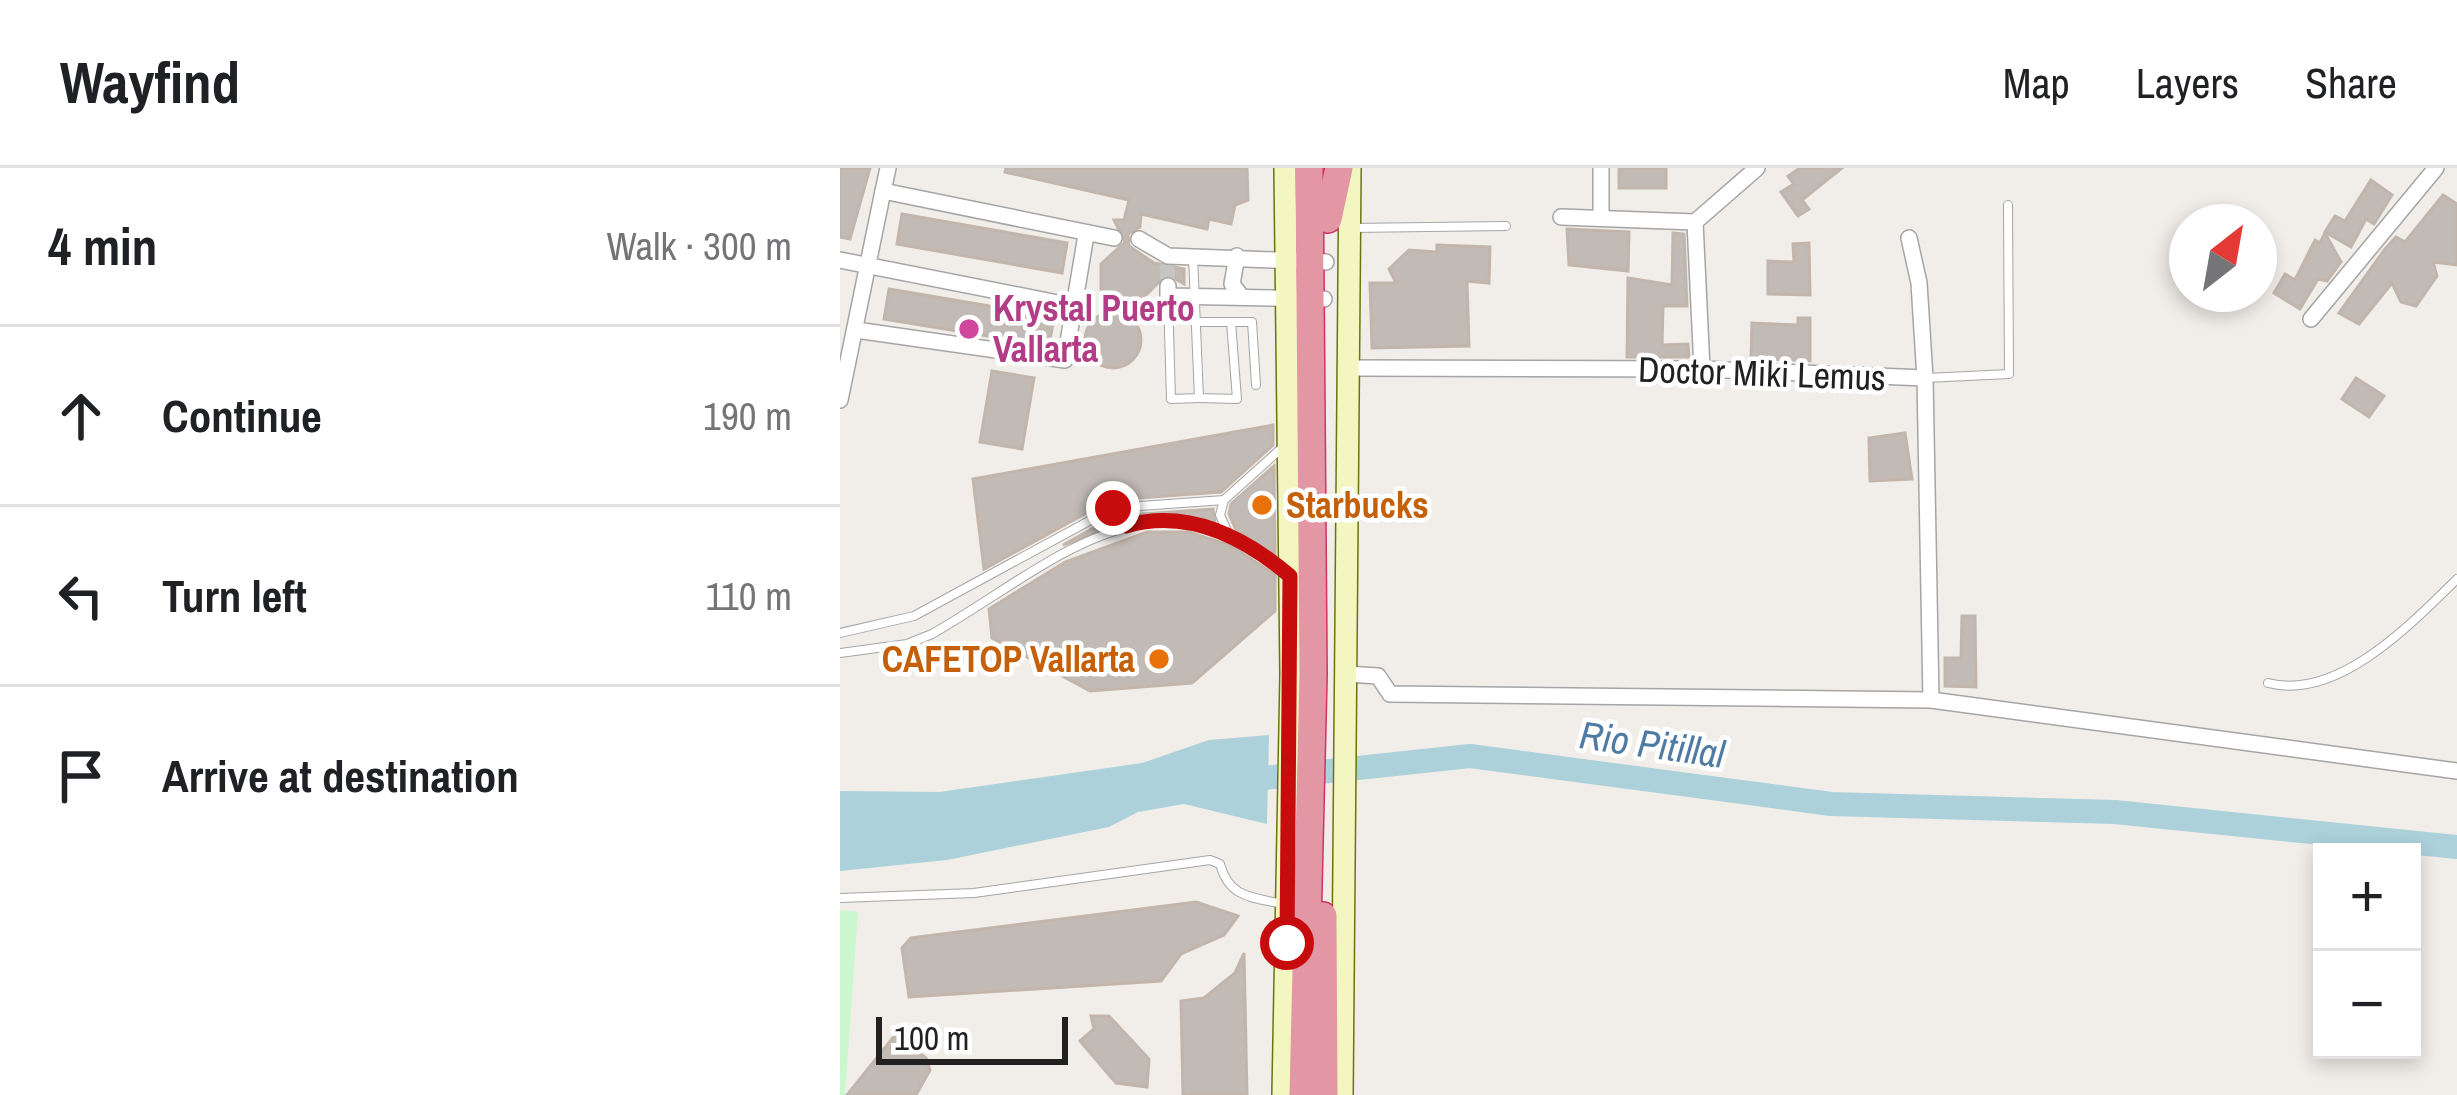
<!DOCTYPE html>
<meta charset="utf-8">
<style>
body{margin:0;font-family:"Archivo Narrow",sans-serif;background:#f2f2f2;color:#202124}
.controls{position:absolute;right:36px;bottom:36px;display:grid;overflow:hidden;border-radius:0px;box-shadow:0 6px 18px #0003}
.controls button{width:108px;height:108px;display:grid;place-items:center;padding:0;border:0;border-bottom:3px solid #e0e0e0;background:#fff;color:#202124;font:60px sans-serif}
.compass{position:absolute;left:1329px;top:36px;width:108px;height:108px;border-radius:50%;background:#fff;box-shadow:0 6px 18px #0003;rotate:31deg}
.scale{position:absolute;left:36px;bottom:30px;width:192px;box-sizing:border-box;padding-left:12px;border:6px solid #212121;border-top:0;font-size:33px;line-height:42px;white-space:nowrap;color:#212121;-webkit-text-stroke:9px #fff;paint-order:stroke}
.stop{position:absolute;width:36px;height:36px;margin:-27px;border:9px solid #c60c0d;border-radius:50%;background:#fff}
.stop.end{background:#c60c0d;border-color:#fff;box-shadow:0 3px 12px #0008}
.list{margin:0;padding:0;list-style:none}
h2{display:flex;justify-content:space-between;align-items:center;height:156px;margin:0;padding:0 48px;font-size:51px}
h2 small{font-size:39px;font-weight:400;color:#757577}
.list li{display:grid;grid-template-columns:78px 1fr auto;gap:36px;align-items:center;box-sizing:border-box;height:180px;padding:0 48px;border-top:3px solid #e0e0e0}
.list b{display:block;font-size:45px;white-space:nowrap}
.list em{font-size:39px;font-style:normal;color:#757577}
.icon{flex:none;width:66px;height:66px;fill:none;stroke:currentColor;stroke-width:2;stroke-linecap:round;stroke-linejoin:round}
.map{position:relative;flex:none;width:1617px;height:927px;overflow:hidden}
header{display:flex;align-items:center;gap:72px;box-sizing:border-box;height:168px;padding:0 60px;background:#fff;border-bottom:3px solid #e0e0e0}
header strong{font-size:57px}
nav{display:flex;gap:66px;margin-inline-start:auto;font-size:42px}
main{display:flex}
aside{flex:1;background:#fff}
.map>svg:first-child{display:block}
.park{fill:#caf7cd}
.water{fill:#acd1db}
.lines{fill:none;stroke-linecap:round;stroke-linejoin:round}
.river{stroke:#acd1db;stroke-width:24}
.building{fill:#c1bab5;stroke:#c2b5ac;stroke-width:3}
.street-tunnel{stroke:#c7c5c1;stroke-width:15;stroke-dasharray:15 8;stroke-linecap:butt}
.lane-casing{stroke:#a5a5a5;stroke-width:10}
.street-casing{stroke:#a5a5a5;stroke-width:18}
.secondary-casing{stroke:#69750c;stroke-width:24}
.highway-casing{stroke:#d13369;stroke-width:30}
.lane{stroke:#fff;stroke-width:8}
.street{stroke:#fff;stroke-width:15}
.secondary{stroke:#f4f6c1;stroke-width:21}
.highway{stroke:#e396a4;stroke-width:27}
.route{stroke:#c60c0d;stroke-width:15}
.hotel-dot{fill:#d1479c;stroke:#fff;stroke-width:4.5}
.food-dot{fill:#e8710a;stroke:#fff;stroke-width:4.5}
.labels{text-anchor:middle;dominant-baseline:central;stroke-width:9;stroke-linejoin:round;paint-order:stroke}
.hotel-label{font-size:36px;font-weight:bold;fill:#b23c85;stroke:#fff;text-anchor:start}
.street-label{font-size:36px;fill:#212121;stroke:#fff}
.food-label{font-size:36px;font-weight:bold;fill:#c56008;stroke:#fff;text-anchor:start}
.water-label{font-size:39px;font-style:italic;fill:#4f7aa4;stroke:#fff}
</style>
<header>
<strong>Wayfind</strong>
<nav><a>Map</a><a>Layers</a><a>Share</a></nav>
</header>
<main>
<aside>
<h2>4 min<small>Walk · 300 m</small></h2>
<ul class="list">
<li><svg class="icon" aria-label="ahead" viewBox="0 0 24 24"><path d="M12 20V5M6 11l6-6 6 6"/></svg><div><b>Continue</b></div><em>190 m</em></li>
<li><svg class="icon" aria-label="left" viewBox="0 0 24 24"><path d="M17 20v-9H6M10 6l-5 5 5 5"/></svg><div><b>Turn left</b></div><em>110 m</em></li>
<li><svg class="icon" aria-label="arrive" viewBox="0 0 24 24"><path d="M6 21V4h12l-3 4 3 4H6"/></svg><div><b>Arrive at destination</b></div></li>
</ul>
</aside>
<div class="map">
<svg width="1617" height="927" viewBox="0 0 1617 927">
<rect width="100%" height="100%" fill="#f1eee9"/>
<!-- park -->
<polygon class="park" points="0,742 18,744 5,927 0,927"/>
<!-- water -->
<polygon class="water" points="429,567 427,656 344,636 298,644 269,659 107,692 0,703 0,623 99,624 302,595 369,572"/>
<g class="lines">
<!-- river -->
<polyline class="river" points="396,613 630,588 991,636 1275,644 1617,679"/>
</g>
<!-- building -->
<g class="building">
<polygon points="0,0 30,0 10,71 0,69"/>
<polygon points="166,0 407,0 408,32 395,37 391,56 369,51 367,61 301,46 300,59 288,66 289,78 314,95 344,101 344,116 327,106 300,133 274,132 261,121 261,96 285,74 274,52 284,52 289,32 165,4"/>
<rect x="779" y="0" width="47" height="20"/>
<polygon points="960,0 1002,0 962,32 969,41 958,48 941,24 954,16 948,8"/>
<polygon points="1531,12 1552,27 1534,56 1526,51 1511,79 1485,64 1495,48 1505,53"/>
<polygon points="1603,27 1617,36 1617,97 1593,94 1597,108 1576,138 1561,134 1552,115 1519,156 1499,145 1545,81 1556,69 1565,74"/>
<polygon points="62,46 227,75 222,105 57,76"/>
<polygon points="727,61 789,64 788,103 729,97"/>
<polygon points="833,65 844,66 847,138 823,138 822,177 848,176 849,189 787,189 788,110 832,117"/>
<polygon points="1485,65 1501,94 1487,113 1478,111 1460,141 1434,125 1445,106 1455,112 1475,72 1480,75"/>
<polygon points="969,75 970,127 928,126 928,93 954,94 953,76"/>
<polygon points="597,77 650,79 649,115 627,113 629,178 532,180 530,115 556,115 549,101 569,82 597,84"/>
<polygon points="49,121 214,149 209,178 44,151"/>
<circle cx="273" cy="172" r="28"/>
<polygon points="958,150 970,150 970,193 911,190 912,155 958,157"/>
<polygon points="152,203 194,210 182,281 140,274"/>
<polygon points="1516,210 1544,228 1529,249 1502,231"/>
<polygon points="433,257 433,277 381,324 270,332 144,401 133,311"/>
<polygon points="1065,265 1072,311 1030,313 1029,270"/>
<polygon points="434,298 435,387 396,362 389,346 391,336"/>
<polygon points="373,341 375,355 351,348 304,348 223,377 275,348"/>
<polygon points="307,364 349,364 392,378 435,407 435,443 352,515 250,523 152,470 149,441 225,394"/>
<polygon points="1122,448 1135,448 1136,519 1105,518 1105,490 1121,490"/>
<polygon points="356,734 398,748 384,767 341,786 321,813 69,829 62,780 71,770"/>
<polygon points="404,785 407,927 343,927 341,833 364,830 395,805"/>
<polygon points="251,848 269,848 309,891 307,919 276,915 240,873 254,861"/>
<polygon points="55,867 86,890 90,902 76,927 7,927"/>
</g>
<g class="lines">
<!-- street-tunnel -->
<polyline class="street-tunnel" points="327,96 328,118"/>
<defs>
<g id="lane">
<polyline points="511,60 666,58"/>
<polyline points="328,129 331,231 359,230 353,88"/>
<polyline points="354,154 412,154 416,217"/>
<polyline points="1086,210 1169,206 1168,37"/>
<polyline points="359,230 397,231 391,154"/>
<polyline points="384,332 380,347 388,365"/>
<polyline points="0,465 74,448 273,340 384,332 444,278"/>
<path d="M0,485L67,476L92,466C211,398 312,291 444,403"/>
<path d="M1428,515C1498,533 1571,456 1617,411"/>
<path d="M0,730L134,725L370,692L380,696C389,730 412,729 443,736"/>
</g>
<g id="street">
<polyline points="761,0 761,49"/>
<polyline points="43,23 48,0"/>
<polyline points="721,49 855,54"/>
<polyline points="1069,70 1079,115 1085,210"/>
<polyline points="299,71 328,88 486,94"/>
<polyline points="397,88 392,116 401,128"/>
<polyline points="0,92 233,138"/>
<polyline points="328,118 328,128 484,131"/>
<polyline points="1471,151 1596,0"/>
<polyline points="16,162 225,192 246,67"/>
<polyline points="509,200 862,201 1085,210 1091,532"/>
<polyline points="862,201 855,54 917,0"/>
<polyline points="0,232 43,23 274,70"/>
<polyline points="507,506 538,508 550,526 1091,532 1617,603"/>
</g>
<g id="secondary">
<polyline points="443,927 451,506 445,0"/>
<polyline points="502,927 510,0"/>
</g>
<g id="highway">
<polyline points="488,51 499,0"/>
<polyline points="483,748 484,927"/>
<polyline points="463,927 473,507 469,0"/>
</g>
</defs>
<!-- lane casing -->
<use href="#lane" class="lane-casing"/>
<!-- street casing -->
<use href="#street" class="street-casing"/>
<!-- secondary casing -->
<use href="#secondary" class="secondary-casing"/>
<!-- highway casing -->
<use href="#highway" class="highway-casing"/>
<!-- lane -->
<use href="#lane" class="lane"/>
<!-- street -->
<use href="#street" class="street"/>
<!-- secondary -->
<use href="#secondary" class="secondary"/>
<!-- highway -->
<use href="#highway" class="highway"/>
</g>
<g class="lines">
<!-- route -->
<path class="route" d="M273,340L280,339L286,358C348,340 404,369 450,408L447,775"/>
</g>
<!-- markers -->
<circle class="hotel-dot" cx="129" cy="161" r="12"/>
<g class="food-dot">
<circle cx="422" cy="337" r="12"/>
<circle cx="319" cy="491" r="12"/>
</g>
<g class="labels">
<!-- hotel labels -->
<g class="hotel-label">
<text x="153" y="140">Krystal Puerto<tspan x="153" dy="41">Vallarta</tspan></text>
</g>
<!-- street labels -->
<g class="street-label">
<text transform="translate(922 205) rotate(2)">Doctor Miki Lemus</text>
</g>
<!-- food labels -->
<g class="food-label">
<text x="446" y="337">Starbucks</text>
<text x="295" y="491" text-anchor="end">CAFETOP Vallarta</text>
</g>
<!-- water labels -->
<g class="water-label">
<text transform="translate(812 576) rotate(8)">Rio Pitillal</text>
</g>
</g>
</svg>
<div class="controls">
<button>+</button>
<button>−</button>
</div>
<svg class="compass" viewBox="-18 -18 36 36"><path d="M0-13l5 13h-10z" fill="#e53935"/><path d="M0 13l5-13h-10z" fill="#757577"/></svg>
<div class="scale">100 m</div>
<div class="stop" style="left:447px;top:775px"></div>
<div class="stop end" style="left:273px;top:340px"></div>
</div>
</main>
